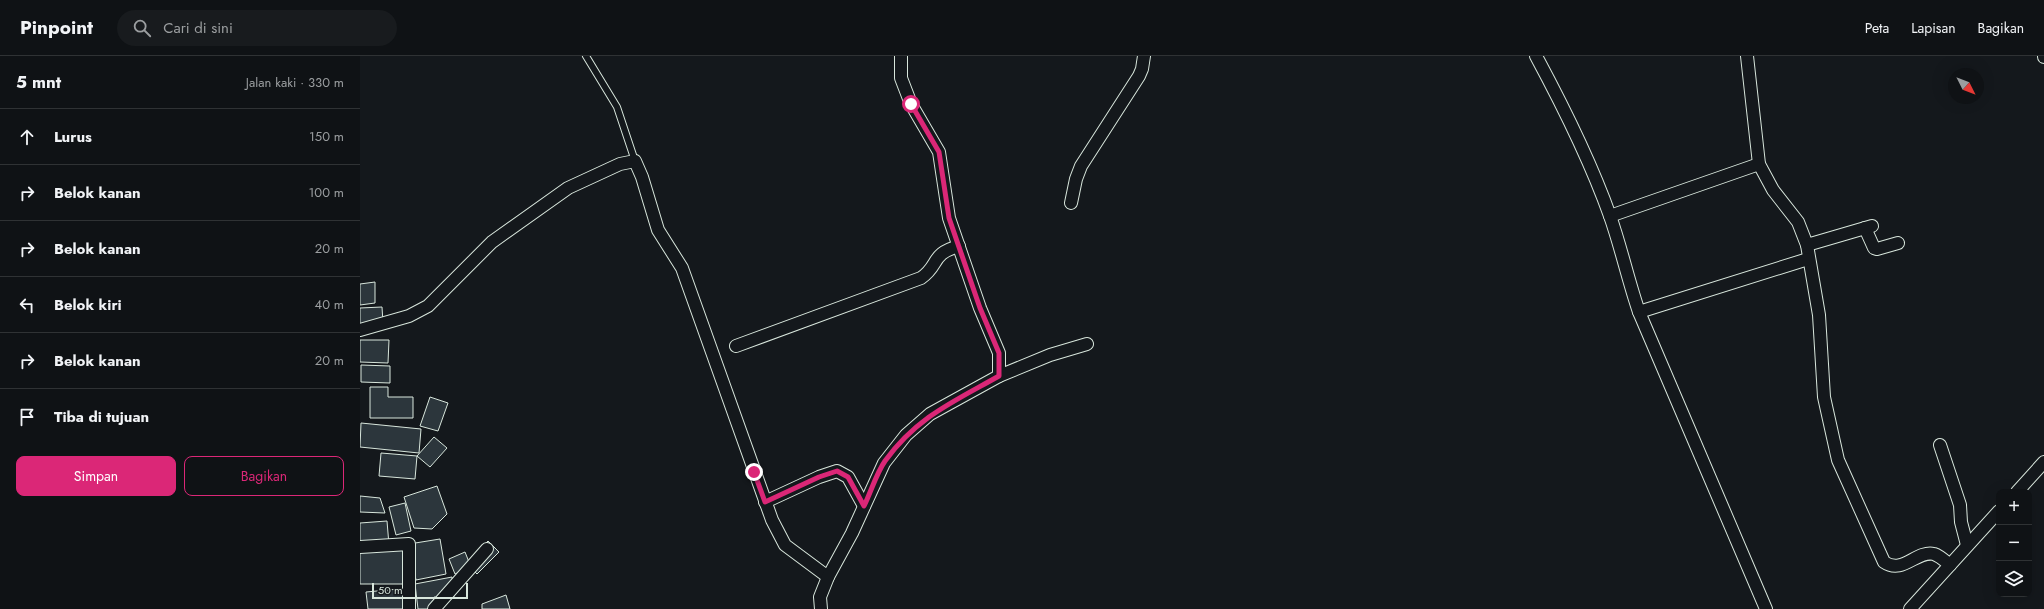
<!DOCTYPE html>
<html lang="id">
<meta charset="utf-8">
<style>
body{margin:0;font-family:Jost,sans-serif;background:#181b1e;color:#f1f3f6}
.controls{position:absolute;right:12px;bottom:12px;display:grid;overflow:hidden;border-radius:8px;box-shadow:0 4px 16px #0002}
.controls button{width:36px;height:36px;display:grid;place-items:center;padding:0;border:0;border-bottom:1px solid #2f3234;background:#0f1215;color:#f1f3f6;font:20px sans-serif}
.compass{position:absolute;left:1588px;top:12px;width:36px;height:36px;border-radius:50%;background:#0f1215;box-shadow:0 4px 16px #0002;rotate:132deg}
.scale{position:absolute;left:12px;bottom:10px;width:96px;box-sizing:border-box;padding-left:4px;border:2px solid #d8e6dc;border-top:0;font-size:11px;line-height:14px;white-space:nowrap;color:#d8e6dc;-webkit-text-stroke:3px #14181c;paint-order:stroke}
.stop{position:absolute;width:12px;height:12px;margin:-9px;border:3px solid #db2777;border-radius:50%;background:#fff}
.stop.end{background:#db2777;border-color:#fff;box-shadow:0 1px 4px #0008}
.list{margin:0;padding:0;list-style:none}
h2{display:flex;justify-content:space-between;align-items:center;height:52px;margin:0;padding:0 16px;font-size:17px}
h2 small{font-size:13px;font-weight:400;color:#9b9ea0}
.list li{display:grid;grid-template-columns:26px 1fr auto;gap:12px;align-items:center;box-sizing:border-box;height:56px;padding:0 16px;border-top:1px solid #2f3234}
.list b{display:block;font-size:15px;white-space:nowrap}
.list em{font-size:13px;font-style:normal;color:#9b9ea0}
.actions{display:flex;gap:8px;padding:12px 16px}
.actions a{flex:1;padding:9px 0;border:1px solid #db2777;border-radius:8px;text-align:center;font-size:14px;color:#db2777}
.actions .main{background:#db2777;color:#fff}
.icon{flex:none;width:22px;height:22px;fill:none;stroke:currentColor;stroke-width:2;stroke-linecap:round;stroke-linejoin:round}
.map{position:relative;flex:none;width:1684px;height:553px;overflow:hidden}
header{display:flex;align-items:center;gap:24px;box-sizing:border-box;height:56px;padding:0 20px;background:#0f1215;border-bottom:1px solid #2f3234}
header strong{font-size:19px}
nav{display:flex;gap:22px;margin-inline-start:auto;font-size:14px}
.search{width:280px;height:36px;background:#181b1e;display:flex;align-items:center;gap:10px;box-sizing:border-box;padding:0 14px;border-radius:22px;color:#9b9ea0;font-size:15px}
main{display:flex}
aside{flex:1;background:#0f1215}
.map>svg:first-child{display:block}
.building{fill:#2c363c;stroke:#d8e6dc}
.lines{fill:none;stroke-linecap:round;stroke-linejoin:round}
.lane-casing{stroke:#d8e6dc;stroke-width:8}
.street-casing{stroke:#d8e6dc;stroke-width:14}
.lane{stroke:#14181c;stroke-width:6}
.street{stroke:#14181c;stroke-width:12}
.route{stroke:#db2777;stroke-width:5}
</style>
<header>
<strong>Pinpoint</strong>
<div class="search"><svg class="icon" aria-label="search" viewBox="0 0 24 24"><circle cx="10" cy="10" r="6"/><path d="M15 15l6 6"/></svg>Cari di sini</div>
<nav><a>Peta</a><a>Lapisan</a><a>Bagikan</a></nav>
</header>
<main>
<aside>
<h2>5 mnt<small>Jalan kaki · 330 m</small></h2>
<ul class="list">
<li><svg class="icon" aria-label="ahead" viewBox="0 0 24 24"><path d="M12 20V5M6 11l6-6 6 6"/></svg><div><b>Lurus</b></div><em>150 m</em></li>
<li><svg class="icon" aria-label="right" viewBox="0 0 24 24"><path d="M7 20v-9h11M14 6l5 5-5 5"/></svg><div><b>Belok kanan</b></div><em>100 m</em></li>
<li><svg class="icon" aria-label="right" viewBox="0 0 24 24"><path d="M7 20v-9h11M14 6l5 5-5 5"/></svg><div><b>Belok kanan</b></div><em>20 m</em></li>
<li><svg class="icon" aria-label="left" viewBox="0 0 24 24"><path d="M17 20v-9H6M10 6l-5 5 5 5"/></svg><div><b>Belok kiri</b></div><em>40 m</em></li>
<li><svg class="icon" aria-label="right" viewBox="0 0 24 24"><path d="M7 20v-9h11M14 6l5 5-5 5"/></svg><div><b>Belok kanan</b></div><em>20 m</em></li>
<li><svg class="icon" aria-label="arrive" viewBox="0 0 24 24"><path d="M6 21V4h12l-3 4 3 4H6"/></svg><div><b>Tiba di tujuan</b></div></li>
</ul>
<div class="actions"><a class="main">Simpan</a><a>Bagikan</a></div>
</aside>
<div class="map">
<svg width="1684" height="553" viewBox="0 0 1684 553">
<rect width="100%" height="100%" fill="#14181c"/>
<!-- building -->
<g class="building">
<polygon points="15,226 15,247 0,249 0,228"/>
<polygon points="22,251 23,267 0,268 0,252"/>
<polygon points="0,284 29,284 28,307 0,306"/>
<polygon points="1,309 30,310 30,327 1,326"/>
<polygon points="10,331 28,331 28,341 53,341 53,362 10,362"/>
<polygon points="70,341 88,347 78,375 60,370"/>
<polygon points="1,367 61,373 59,397 0,391"/>
<polygon points="74,381 87,392 70,411 57,400"/>
<polygon points="21,397 57,400 55,423 19,420"/>
<polygon points="77,430 87,458 72,473 54,472 44,441"/>
<polygon points="0,440 20,442 25,457 0,456"/>
<polygon points="45,447 51,475 36,479 29,451"/>
<polygon points="27,465 29,489 0,491 0,467"/>
<polygon points="80,483 86,518 56,524 49,488"/>
<polygon points="128,485 139,496 117,518 106,507"/>
<polygon points="49,488 50,528 0,528 0,491"/>
<polygon points="105,496 111,511 95,518 89,503"/>
<polygon points="92,521 94,542 74,541 72,553 58,553 55,528"/>
<polygon points="50,532 51,553 8,553 6,536"/>
<polygon points="146,539 150,553 122,553 122,548"/>
</g>
<g class="lines">
<defs>
<polyline id="lane" points="226,0 257,51 275,105"/>
<g id="street">
<path d="M1176,0C1204,52 1230,104 1250,160C1261,191 1268,224 1279,256L1406,553"/>
<path d="M1387,0L1399,108L1413,134L1438,166L1447,189L1459,259L1464,341L1478,404L1524,506C1543,519 1556,494 1574,498C1580,500 1585,505 1590,509"/>
<polyline points="1684,0 1684,1"/>
<polyline points="711,147 716,123 721,110 779,20 782,13 784,0"/>
<polyline points="1250,160 1399,108"/>
<polyline points="1505,172 1514,192 1517,193 1538,187"/>
<polyline points="1447,189 1512,170"/>
<polyline points="1279,256 1448,203"/>
<polyline points="0,274 49,260 68,250 132,186 208,132 260,108 275,105 282,121 298,174 322,212 412,464 425,489 468,521"/>
<path d="M376,290L561,222C580,209 570,198 599,190"/>
<polyline points="639,320 690,299 727,288"/>
<polyline points="1580,389 1600,449 1601,466 1607,489"/>
<polyline points="1657,436 1684,406"/>
<polyline points="405,446 459,421 477,415 488,421 504,450"/>
<polyline points="0,491 49,488 49,553"/>
<polyline points="74,553 127,493"/>
<polyline points="461,553 460,541 468,521 492,477 524,407 546,379 570,358 639,320 639,297 620,252 589,162 579,96 551,48 541,22 541,0"/>
<polyline points="1550,553 1639,455"/>
</g>
</defs>
<!-- lane casing -->
<use href="#lane" class="lane-casing"/>
<!-- street casing -->
<use href="#street" class="street-casing"/>
<!-- lane -->
<use href="#lane" class="lane"/>
<!-- street -->
<use href="#street" class="street"/>
</g>
<g class="lines">
<!-- route -->
<path class="route" d="M394,416L405,446L459,421L477,415L488,421L504,450C511,436 516,418 525,405C557,361 593,346 639,320V297L620,252L589,162L579,96L551,48"/>
</g>
</svg>
<div class="controls">
<button>+</button>
<button>−</button>
<button><svg class="icon" aria-label="layers" viewBox="0 0 24 24"><path d="M12 4l9 5-9 5-9-5zM3 14l9 5 9-5"/></svg></button>
</div>
<svg class="compass" viewBox="-18 -18 36 36"><path d="M0-13l5 13h-10z" fill="#e53935"/><path d="M0 13l5-13h-10z" fill="#9b9ea0"/></svg>
<div class="scale">50 m</div>
<div class="stop" style="left:551px;top:48px"></div>
<div class="stop end" style="left:394px;top:416px"></div>
</div>
</main>
